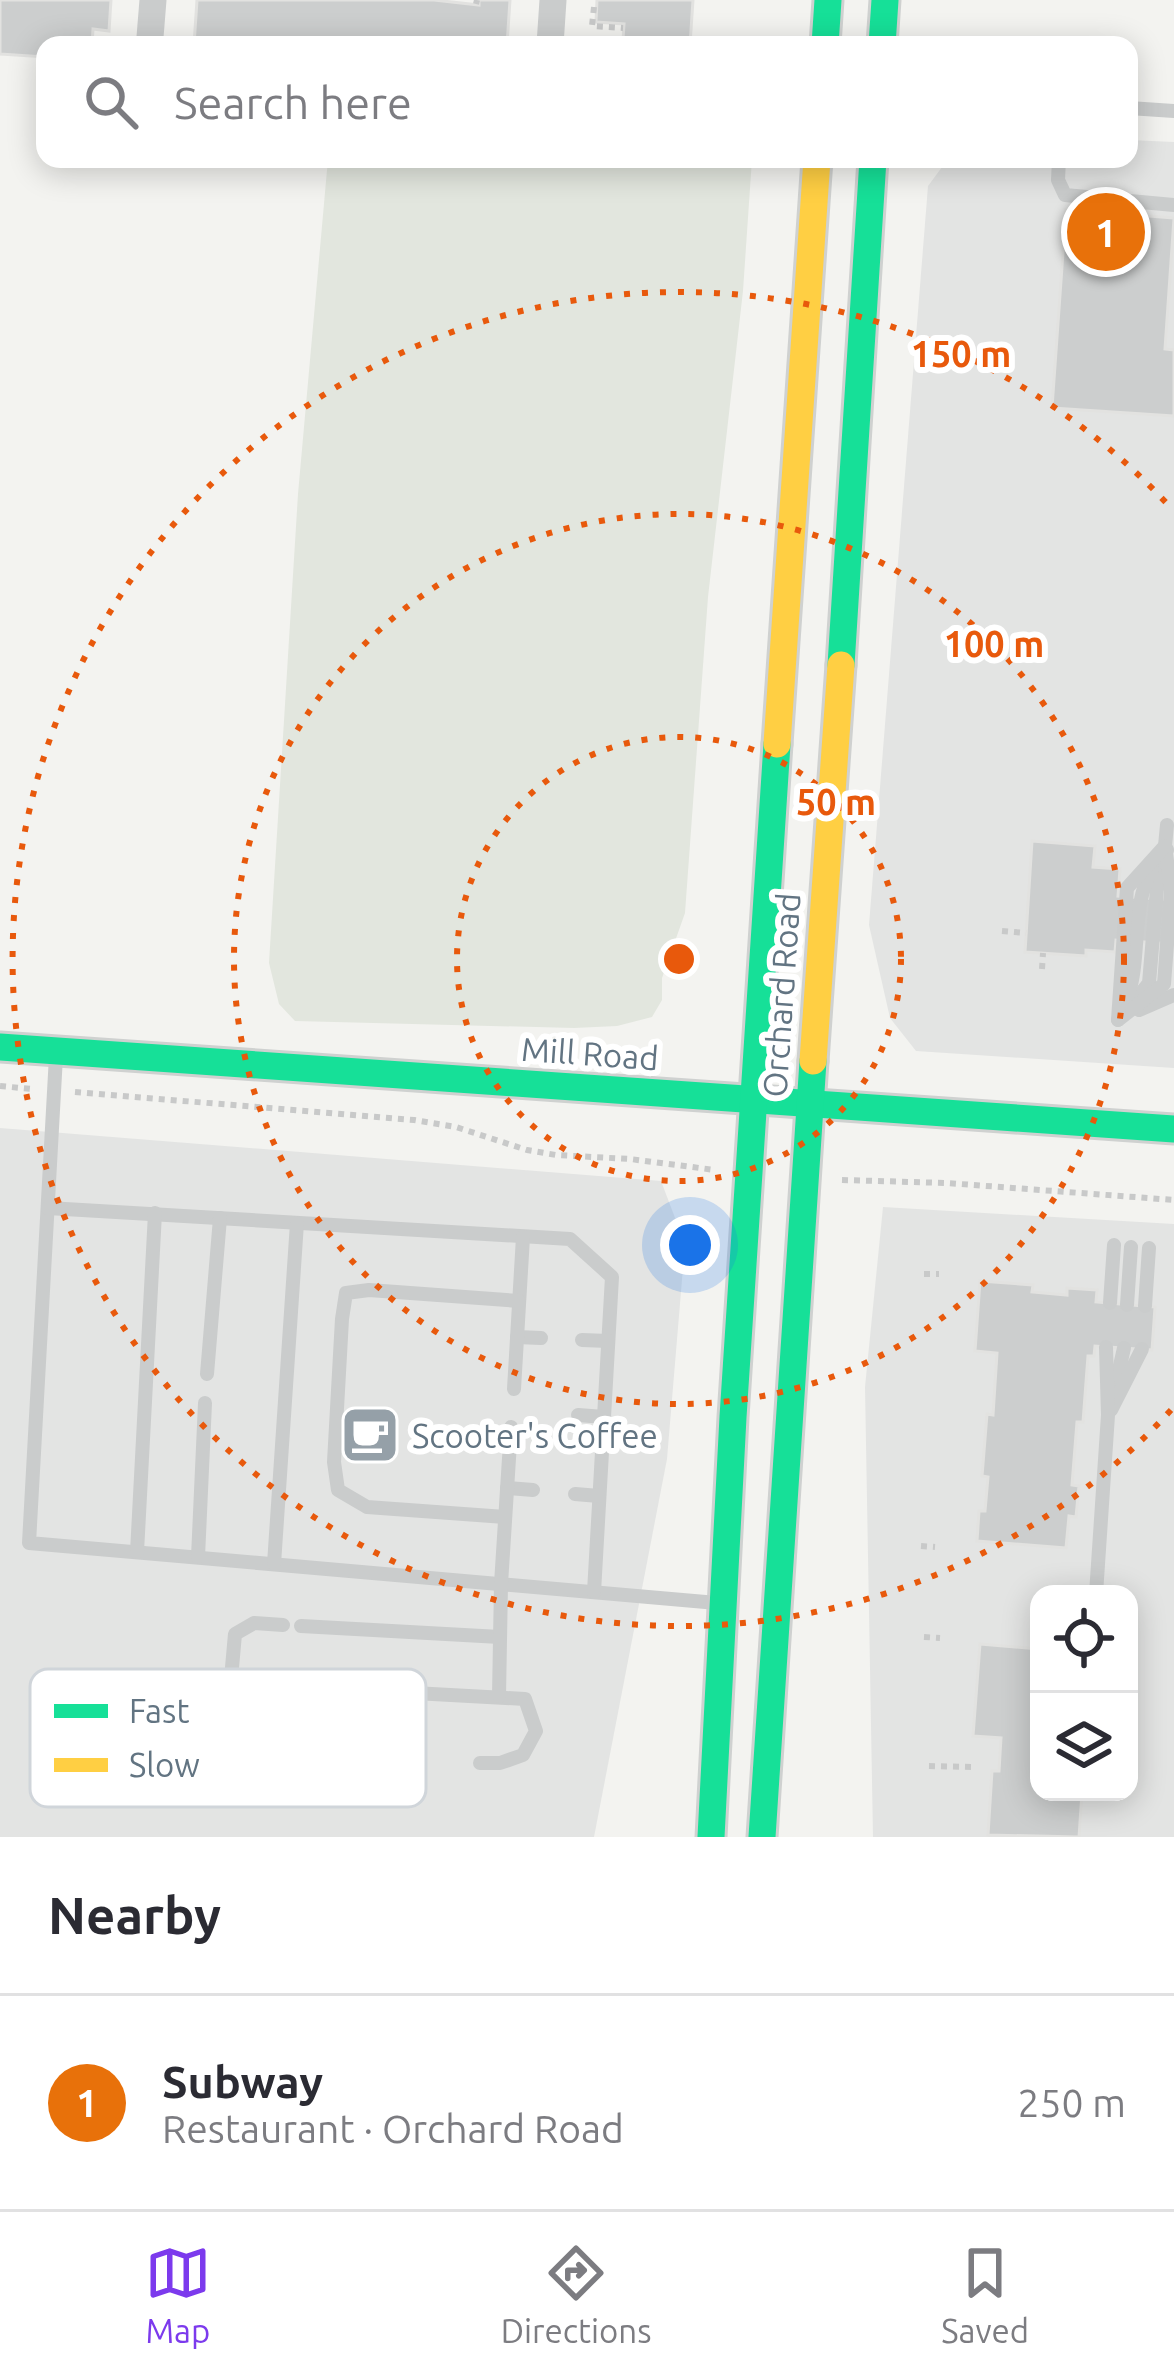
<!DOCTYPE html>
<meta charset="utf-8">
<style>
body{margin:0;font-family:Ubuntu,sans-serif;background:#f7f7f7;color:#2b2b33}
.controls{position:absolute;right:36px;bottom:36px;display:grid;overflow:hidden;border-radius:24px;box-shadow:0 6px 30px #0003}
.controls button{width:108px;height:108px;display:grid;place-items:center;padding:0;border:0;border-bottom:3px solid #e1e1e2;background:#fff;color:#2b2b33;font:60px sans-serif}
.you{position:absolute;left:690px;top:1245px;width:42px;height:42px;margin:-30px;border:9px solid #fff;border-radius:50%;background:#1a73e8;box-shadow:0 0 0 18px #1a73e833}
.badge{display:grid;place-items:center;width:78px;height:78px;border-radius:50%;background:#7c3aed;color:#fff;font-size:39px;font-weight:700}
.pin{position:absolute;translate:-50% -50%;border:6px solid #fff;box-shadow:0 3px 12px #0006}
.list{margin:0;padding:0;list-style:none}
h2{display:flex;justify-content:space-between;align-items:center;height:156px;margin:0;padding:0 48px;font-size:51px}
h2 small{font-size:39px;font-weight:400;color:#7c7c81}
.list li{display:grid;grid-template-columns:78px 1fr auto;gap:36px;align-items:center;box-sizing:border-box;height:216px;padding:0 48px;border-top:3px solid #e1e1e2}
.list b{display:block;font-size:45px;white-space:nowrap}
.list p{margin:0;font-size:39px;white-space:nowrap;color:#7c7c81}
.list em{font-size:39px;font-style:normal;color:#7c7c81}
.icon{flex:none;width:66px;height:66px;fill:none;stroke:currentColor;stroke-width:2;stroke-linecap:round;stroke-linejoin:round}
.map{position:relative;flex:none;width:1174px;height:1837px;overflow:hidden}
.search{position:absolute;background:#fff;box-shadow:0 6px 30px #0003;left:36px;right:36px;top:36px;height:132px;display:flex;align-items:center;gap:30px;box-sizing:border-box;padding:0 42px;border-radius:24px;color:#7c7c81;font-size:45px}
.sheet{height:372px;background:#fff}
nav{display:flex;justify-content:space-around;align-items:center;box-sizing:border-box;height:168px;border-top:3px solid #e1e1e2;background:#fff;font-size:33px;color:#7c7c81}
nav a{display:grid;justify-items:center;gap:6px}
nav .on{color:#7c3aed}
.map>svg:first-child{display:block}
.built{fill:#e3e4e3;fill-rule:evenodd}
.green{fill:#e2e6de}
.building{fill:#cccece;stroke:#e2e2e0;stroke-width:3}
.lines{fill:none;stroke-linecap:round;stroke-linejoin:round}
.fast-casing{stroke:#cfd1d0;stroke-width:33}
.slow-casing{stroke:#cfd1d0;stroke-width:33}
.path{stroke:#c8c9c9;stroke-width:6;stroke-dasharray:6 6;stroke-linecap:butt}
.lane{stroke:#cacccc;stroke-width:14}
.street{stroke:#cacccc;stroke-width:27}
.fast{stroke:#16e098;stroke-width:27}
.slow{stroke:#ffcf43;stroke-width:27}
.ring{fill:none;stroke:#e8590c;stroke-width:6;stroke-dasharray:6 12}
.labels{text-anchor:middle;dominant-baseline:central;stroke-width:12;stroke-linejoin:round;paint-order:stroke}
.street-label{font-size:33px;fill:#627482;stroke:#fff}
.poi-label{font-size:33px;fill:#627482;stroke:#fff;text-anchor:start}
.key{fill:#fff;stroke:#d0d5da;stroke-width:3}
.key-label{font-size:33px;fill:#627482}
.centre{fill:#e8590c;stroke:#fff;stroke-width:6}
.ring-label{font-size:36px;text-anchor:middle;font-weight:bold;fill:#e8590c;stroke:#fff;stroke-width:12;stroke-linejoin:round;paint-order:stroke}
</style>
<div class="map">
<svg width="1174" height="1837" viewBox="0 0 1174 1837">
<rect width="100%" height="100%" fill="#f3f3f0"/>
<!-- built -->
<g class="built">
<polygon points="1129,140 1174,142 1174,1068 916,1051 890,1018 869,925 928,186 948,159 1129,159"/>
<polygon points="0,1128 661,1181 685,1244 667,1459 594,1837 0,1837"/>
<path d="M883,1207L1174,1224V1837H873L865,1387ZM1039,1594H1129V1792H1039Z"/>
</g>
<!-- green -->
<polygon class="green" points="328,159 752,159 743,291 708,597 685,913 662,978 662,1000 652,1017 617,1026 574,1028 295,1021 279,1004 269,963 298,494"/>
<!-- building -->
<g class="building">
<polygon points="0,0 111,0 109,31 93,29 92,45 45,45 45,57 0,54"/>
<polygon points="197,0 434,0 479,5 479,0 510,0 507,45 194,45"/>
<polygon points="597,0 693,0 690,45 594,45 594,38 623,40 624,24 596,22"/>
<polygon points="1066,210 1111,213 1111,210 1124,211 1124,214 1174,218 1165,349 1174,350 1174,416 1052,408"/>
<polygon points="1032,841 1095,846 1093,867 1120,869 1118,896 1174,900 1174,944 1116,940 1115,952 1086,950 1086,956 1025,952"/>
<polygon points="980,1281 1033,1285 1032,1292 1067,1295 1067,1288 1097,1290 1096,1302 1155,1307 1152,1350 1095,1346 1094,1356 1088,1356 1083,1422 1077,1422 1072,1485 1079,1486 1076,1517 1069,1516 1066,1548 977,1541 979,1511 985,1511 988,1477 982,1476 983,1464 987,1414 993,1415 997,1353 975,1351"/>
<polygon points="980,1644 1039,1649 1039,1792 1082,1792 1079,1837 988,1835 992,1771 999,1771 1001,1738 973,1736"/>
</g>
<g class="lines">
<defs>
<g id="fast">
<polyline points="825,45 828,0"/>
<polyline points="882,45 885,0"/>
<polyline points="841,665 873,159"/>
<polyline points="0,1047 1174,1129"/>
<polyline points="711,1837 733,1417 777,744"/>
<polyline points="762,1837 813,1061"/>
</g>
<g id="slow">
<polyline points="777,744 817,159"/>
<polyline points="813,1061 841,665"/>
</g>
</defs>
<!-- fast casing -->
<use href="#fast" class="fast-casing"/>
<!-- slow casing -->
<use href="#slow" class="slow-casing"/>
<!-- path -->
<g class="path">
<polyline points="476,4 477,0"/>
<polyline points="594,7 592,26 623,28"/>
<polyline points="1002,931 1026,933"/>
<polyline points="1042,969 1043,953"/>
<polyline points="0,1086 32,1089"/>
<polyline points="75,1092 414,1120 456,1127 527,1150 556,1155 630,1159 715,1170"/>
<polyline points="842,1180 947,1183 1174,1200"/>
<polyline points="924,1274 939,1274"/>
<polyline points="921,1546 935,1547"/>
<polyline points="1133,1626 1135,1609"/>
<polyline points="924,1637 940,1638"/>
<polyline points="929,1766 972,1767"/>
</g>
<!-- lane -->
<g class="lane">
<polyline points="1129,108 1174,111"/>
<polyline points="1059,159 1058,180 1065,195 1174,205"/>
<polyline points="1167,825 1165,846 1167,850"/>
<polyline points="1137,998 1149,983 1157,889 1163,857"/>
<path d="M1125,1004C1143,961 1129,910 1152,869"/>
<polyline points="1139,1010 1174,995"/>
<polyline points="1118,1020 1164,984 1171,891 1165,846"/>
<polyline points="1118,1020 1127,888 1165,846"/>
<polyline points="56,1056 29,1543 717,1603"/>
<polyline points="48,1208 570,1239 612,1277 594,1592"/>
<polyline points="1110,1303 1114,1245"/>
<polyline points="1127,1305 1131,1247"/>
<polyline points="1145,1306 1149,1248"/>
<polyline points="517,1337 541,1338"/>
<polyline points="582,1340 608,1341"/>
<polyline points="207,1374 220,1218"/>
<polyline points="514,1389 523,1237"/>
<polyline points="1114,1392 1124,1348"/>
<polyline points="1111,1410 1142,1349"/>
<polyline points="578,1415 604,1417"/>
<polyline points="507,1488 533,1490"/>
<polyline points="575,1494 599,1496"/>
<polyline points="505,1517 367,1507 338,1490 334,1462 342,1319 346,1293 369,1290 519,1301"/>
<polyline points="137,1552 155,1213"/>
<polyline points="198,1557 205,1403"/>
<polyline points="274,1564 297,1223"/>
<polyline points="1096,1594 1108,1415 1106,1347"/>
<polyline points="301,1626 500,1637"/>
<polyline points="232,1683 525,1699 536,1731 523,1755 500,1763 480,1763"/>
<polyline points="499,1696 501,1584 511,1427"/>
<polyline points="266,1749 235,1742 227,1723 235,1634 254,1623 283,1625"/>
</g>
<!-- street -->
<g class="street">
<polyline points="150,37 153,0"/>
<polyline points="550,45 553,0"/>
</g>
<!-- fast -->
<use href="#fast" class="fast"/>
<!-- slow -->
<use href="#slow" class="slow"/>
</g>
<!-- distance rings -->
<g class="ring">
<circle cx="679" cy="959" r="222"/>
<circle cx="679" cy="959" r="445"/>
<path d="M1171 1410A667 667 0 1 1 1171 508"/>
</g>
<!-- icons -->
<defs>
<symbol id="cafe-square" viewBox="-11 -11 22 22"><rect x="-9" y="-9" width="18" height="18" rx="4" fill="#95a0a8" stroke="#fff"/><path d="M-5.5-4.5H6V0H3Q3 3.5 0 3.5H-2.5Q-5.5 3.5-5.5 0ZM3-3.2v2h1.7v-2ZM-6 4.5H4V6H-6Z" fill="#fff"/></symbol>
</defs>
<g fill-rule="evenodd">
<use href="#cafe-square" x="337" y="1402" width="66" height="66"/>
</g>
<g class="labels">
<!-- street labels -->
<g class="street-label">
<text transform="translate(781 995) rotate(-86)">Orchard Road</text>
<text transform="translate(590 1053) rotate(4)">Mill Road</text>
</g>
<!-- poi labels -->
<g class="poi-label">
<text x="412" y="1435">Scooter's Coffee</text>
</g>
</g>
<!-- legend -->
<rect x="30" y="1669" width="396" height="138" rx="18" class="key"/>
<rect x="54" y="1704" width="54" height="14" fill="#16e098"/>
<rect x="54" y="1758" width="54" height="14" fill="#ffcf43"/>
<g class="key-label">
<text x="129" y="1723">Fast</text>
<text x="129" y="1777">Slow</text>
</g>
<circle cx="679" cy="959" r="18" class="centre"/>
<g class="ring-label">
<text x="961" y="367">150 m</text>
<text x="994" y="657">100 m</text>
<text x="836" y="815">50 m</text>
</g>
</svg>
<div class="controls">
<button><svg class="icon" aria-label="locate" viewBox="0 0 24 24"><circle cx="12" cy="12" r="6"/><path d="M12 2v4M12 18v4M2 12h4M18 12h4"/></svg></button>
<button><svg class="icon" aria-label="layers" viewBox="0 0 24 24"><path d="M12 4l9 5-9 5-9-5zM3 14l9 5 9-5"/></svg></button>
</div>
<div class="you"></div>
<div class="pin badge" style="left:1106px;top:232px;background:#e8710a">1</div>
<div class="search"><svg class="icon" aria-label="search" viewBox="0 0 24 24"><circle cx="10" cy="10" r="6"/><path d="M15 15l6 6"/></svg>Search here</div>
</div>
<section class="sheet">
<h2>Nearby<small></small></h2>
<ul class="list">
<li><span class="badge" style="background:#e8710a">1</span><div><b>Subway</b><p>Restaurant · Orchard Road</p></div><em>250 m</em></li>
</ul>
</section>
<nav>
<a class="on"><svg class="icon" aria-label="map" viewBox="0 0 24 24"><path d="M3 6l6-2 6 2 6-2v14l-6 2-6-2-6 2zM9 4v14M15 6v14"/></svg>Map</a>
<a><svg class="icon" aria-label="directions" viewBox="0 0 24 24"><path d="M12 3l9 9-9 9-9-9zM9 14v-3h6M13 9l2 2-2 2"/></svg>Directions</a>
<a><svg class="icon" aria-label="saved" viewBox="0 0 24 24"><path d="M7 4h10v16l-5-4-5 4z"/></svg>Saved</a>
</nav>
